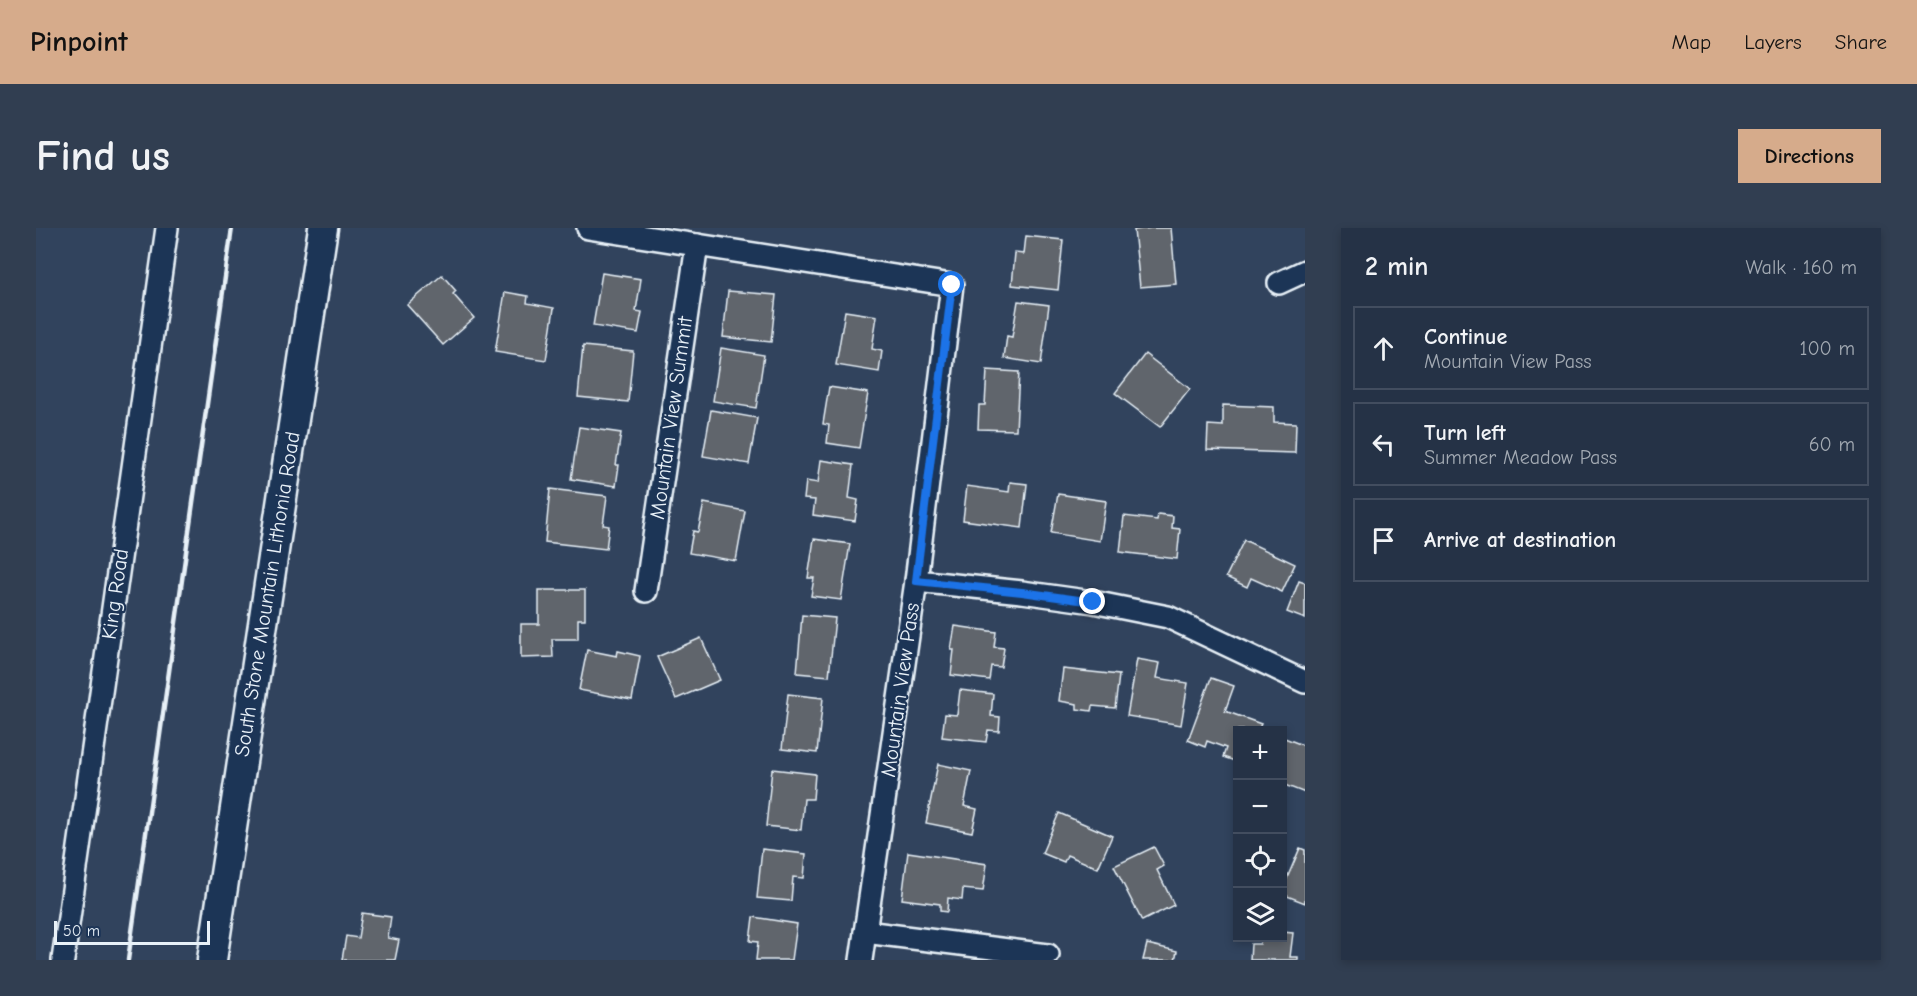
<!DOCTYPE html>
<meta charset="utf-8">
<style>
body{margin:0;font-family:"Comic Neue",sans-serif;background:#313e51;color:#f1f3f6}
.controls{position:absolute;right:18px;bottom:18px;display:grid;overflow:hidden;border-radius:0px;box-shadow:0 3px 9px #0003}
.controls button{width:54px;height:54px;display:grid;place-items:center;padding:0;border:0;border-bottom:2px solid #424d5f;background:#253246;color:#f1f3f6;font:30px sans-serif}
.scale{position:absolute;left:18px;bottom:15px;width:156px;box-sizing:border-box;padding-left:6px;border:3px solid #e8f1f8;border-top:0;font-size:16px;line-height:21px;white-space:nowrap;color:#e8f1f8;-webkit-text-stroke:4px #1d3557;paint-order:stroke}
.stop{position:absolute;width:18px;height:18px;margin:-14px;border:4px solid #1a73e8;border-radius:50%;background:#fff}
.stop.end{background:#1a73e8;border-color:#fff;box-shadow:0 2px 6px #0008}
.list{margin:0;padding:0;list-style:none}
h2{display:flex;justify-content:space-between;align-items:center;height:78px;margin:0;padding:0 24px;font-size:26px}
h2 small{font-size:20px;font-weight:400;color:#a3aab3}
.list li{display:grid;grid-template-columns:39px 1fr auto;gap:18px;align-items:center;box-sizing:border-box;height:84px;margin:0 12px 12px;padding:0 12px;border:2px solid #424d5f;border-radius:0px}
.list b{display:block;font-size:22px;white-space:nowrap}
.list p{margin:0;font-size:20px;white-space:nowrap;color:#a3aab3}
.list em{font-size:20px;font-style:normal;color:#a3aab3}
.icon{flex:none;width:33px;height:33px;fill:none;stroke:currentColor;stroke-width:2;stroke-linecap:round;stroke-linejoin:round}
.map{position:relative;flex:none;width:1269px;height:732px;overflow:hidden;border-radius:0px}
header{display:flex;align-items:center;gap:36px;box-sizing:border-box;height:84px;padding:0 30px;background:#d6ab8b;color:#111}
header strong{font-size:28px}
nav{display:flex;gap:33px;margin-inline-start:auto;font-size:21px}
.intro{display:flex;align-items:center;justify-content:space-between;box-sizing:border-box;height:144px;padding:0 36px}
h1{margin:0;font-size:42px}
.button{padding:15px 27px;border-radius:0px;background:#d6ab8b;color:#111;font-size:21px;font-weight:700}
main{display:flex;gap:36px;padding:0 36px}
aside{flex:1;background:#253246;border-radius:0px;box-shadow:0 3px 9px #0003}
.map>svg:first-child{display:block}
.building{fill:#61656c;stroke:#e8f1f8;stroke-width:1.5}
.lines{fill:none;stroke-linecap:round;stroke-linejoin:round}
.minor-casing{stroke:#e8f1f8;stroke-width:26}
.secondary-casing{stroke:#e8f1f8;stroke-width:33}
.minor{stroke:#1d3557;stroke-width:21}
.secondary{stroke:#1d3557;stroke-width:28}
.rail{stroke:#e8f1f8;stroke-width:4.5}
.route{stroke:#1a73e8;stroke-width:8}
.labels{text-anchor:middle;dominant-baseline:central;stroke-width:4.5;stroke-linejoin:round;paint-order:stroke}
.street-label{font-size:21px;fill:#e8f1f8;stroke:#1d3557}
</style>
<header>
<strong>Pinpoint</strong>
<nav><a>Map</a><a>Layers</a><a>Share</a></nav>
</header>
<div class="intro"><h1>Find us</h1><a class="button">Directions</a></div>
<main>
<div class="map">
<svg width="1269" height="732" viewBox="0 0 1269 732">
<rect width="100%" height="100%" fill="#31435d"/>
<filter id="ink" filterUnits="userSpaceOnUse"><feTurbulence type="fractalNoise" baseFrequency=".0167" numOctaves="2"/><feDisplacementMap in="SourceGraphic" scale="12" xChannelSelector="R" yChannelSelector="G"/><feConvolveMatrix kernelMatrix="1 2 1 2 8 2 1 2 1" color-interpolation-filters="sRGB"/></filter>
<g filter="url(#ink)">
<!-- building -->
<g class="building">
<polygon points="1117,0 1135,0 1140,56 1104,59 1098,2"/>
<polygon points="990,8 1027,12 1022,62 976,57 979,25 988,26"/>
<polygon points="566,45 605,51 600,83 606,84 602,105 557,98"/>
<polygon points="406,47 420,63 417,66 438,90 407,117 371,77"/>
<polygon points="692,63 740,67 735,114 687,109"/>
<polygon points="469,64 492,68 491,75 518,80 510,132 459,124"/>
<polygon points="982,73 1013,77 1005,136 968,130 971,108 976,109"/>
<polygon points="809,83 841,88 836,121 846,123 843,144 800,137"/>
<polygon points="547,118 597,123 592,174 542,169"/>
<polygon points="685,120 728,127 720,180 677,173"/>
<polygon points="1109,126 1154,161 1124,199 1079,165"/>
<polygon points="951,142 983,144 980,202 942,201 943,177 949,177"/>
<polygon points="793,159 832,165 823,220 791,215 793,197 787,196"/>
<polygon points="1187,177 1238,179 1238,194 1260,195 1259,225 1171,222 1172,197 1187,198"/>
<polygon points="675,182 721,190 713,236 667,228"/>
<polygon points="543,199 585,205 580,237 583,237 580,258 535,251"/>
<polygon points="785,232 817,237 813,270 822,272 819,293 777,287 779,272 768,271 770,253 782,255"/>
<polygon points="974,254 991,256 986,300 927,292 931,258 973,264"/>
<polygon points="514,261 571,268 567,297 573,298 570,321 509,314"/>
<polygon points="1022,266 1070,273 1064,313 1015,305"/>
<polygon points="668,275 709,283 700,333 653,325 657,303 662,304"/>
<polygon points="1122,286 1137,288 1136,300 1144,301 1141,331 1084,324 1088,288 1121,292"/>
<polygon points="778,311 814,316 805,372 775,368 778,350 772,350"/>
<polygon points="1208,312 1259,336 1246,364 1215,350 1211,359 1190,349"/>
<polygon points="1263,353 1269,355 1269,391 1251,384"/>
<polygon points="503,362 549,362 549,391 542,391 542,411 516,411 517,429 485,430 485,396 503,396"/>
<polygon points="766,387 799,390 793,448 761,445"/>
<polygon points="919,398 960,404 958,419 968,420 965,439 955,438 953,452 915,447 918,422 915,422"/>
<polygon points="665,410 684,452 640,471 621,429"/>
<polygon points="551,422 581,428 582,423 604,428 596,472 543,462"/>
<polygon points="1101,431 1124,435 1121,450 1152,455 1145,497 1091,488"/>
<polygon points="1027,441 1083,447 1079,480 1056,478 1055,483 1041,481 1041,476 1023,473"/>
<polygon points="1175,450 1198,458 1189,483 1225,496 1222,502 1202,502 1202,534 1187,529 1190,520 1171,513 1169,519 1152,512"/>
<polygon points="924,462 957,466 955,488 964,489 963,503 952,502 950,514 906,509 909,486 921,487"/>
<polygon points="752,466 787,470 781,525 746,521"/>
<polygon points="1246,509 1269,518 1269,565 1246,556"/>
<polygon points="902,536 935,543 928,578 941,581 936,604 890,595"/>
<polygon points="736,541 779,546 777,571 768,571 765,602 730,598"/>
<polygon points="1023,585 1076,608 1062,640 1031,627 1028,634 1006,625"/>
<polygon points="1118,619 1128,638 1121,642 1138,677 1106,693 1078,638"/>
<polygon points="1264,620 1269,622 1269,675 1246,666 1246,662"/>
<polygon points="726,621 770,626 768,650 757,649 755,673 721,670"/>
<polygon points="872,624 951,636 947,663 927,661 926,672 912,670 911,684 904,683 904,676 866,671"/>
<polygon points="326,685 355,689 352,710 363,712 359,732 306,732 310,708 322,710"/>
<polygon points="717,689 761,696 756,732 720,732 722,714 714,713"/>
<polygon points="1246,704 1257,705 1254,729 1262,729 1262,732 1214,732 1215,716 1224,716 1225,710 1246,710"/>
<polygon points="1111,716 1141,723 1139,732 1107,732"/>
</g>
<g class="lines">
<defs>
<g id="minor">
<polyline points="552,0 916,57 880,353 825,732"/>
<polyline points="1243,55 1269,43"/>
<polyline points="880,353 986,364 1057,374 1132,389 1269,454"/>
<polyline points="610,363 661,17"/>
<polyline points="829,704 1012,727"/>
<polyline points="27,732 131,0"/>
</g>
<polyline id="secondary" points="176,732 287,0"/>
</defs>
<!-- minor casing -->
<use href="#minor" class="minor-casing"/>
<!-- secondary casing -->
<use href="#secondary" class="secondary-casing"/>
<!-- minor -->
<use href="#minor" class="minor"/>
<!-- secondary -->
<use href="#secondary" class="secondary"/>
<!-- rail -->
<polyline class="rail" points="92,732 196,0"/>
</g>
</g>
<g class="lines" filter="url(#ink)">
<!-- route -->
<polyline class="route" points="916,57 880,353 986,364 1057,374"/>
</g>
<g class="labels">
<!-- street labels -->
<g class="street-label">
<text transform="translate(635 190) rotate(-82)">Mountain View Summit</text>
<text transform="translate(79 366) rotate(-82)">King Road</text>
<text transform="translate(231 366) rotate(-81)">South Stone Mountain Lithonia Road</text>
<text transform="translate(864 462) rotate(-82)">Mountain View Pass</text>
</g>
</g>
</svg>
<div class="controls">
<button>+</button>
<button>−</button>
<button><svg class="icon" aria-label="locate" viewBox="0 0 24 24"><circle cx="12" cy="12" r="6"/><path d="M12 2v4M12 18v4M2 12h4M18 12h4"/></svg></button>
<button><svg class="icon" aria-label="layers" viewBox="0 0 24 24"><path d="M12 4l9 5-9 5-9-5zM3 14l9 5 9-5"/></svg></button>
</div>
<div class="scale">50 m</div>
<div class="stop" style="left:916px;top:57px"></div>
<div class="stop end" style="left:1057px;top:374px"></div>
</div>
<aside>
<h2>2 min<small>Walk · 160 m</small></h2>
<ul class="list">
<li><svg class="icon" aria-label="ahead" viewBox="0 0 24 24"><path d="M12 20V5M6 11l6-6 6 6"/></svg><div><b>Continue</b><p>Mountain View Pass</p></div><em>100 m</em></li>
<li><svg class="icon" aria-label="left" viewBox="0 0 24 24"><path d="M17 20v-9H6M10 6l-5 5 5 5"/></svg><div><b>Turn left</b><p>Summer Meadow Pass</p></div><em>60 m</em></li>
<li><svg class="icon" aria-label="arrive" viewBox="0 0 24 24"><path d="M6 21V4h12l-3 4 3 4H6"/></svg><div><b>Arrive at destination</b></div></li>
</ul>
</aside>
</main>
